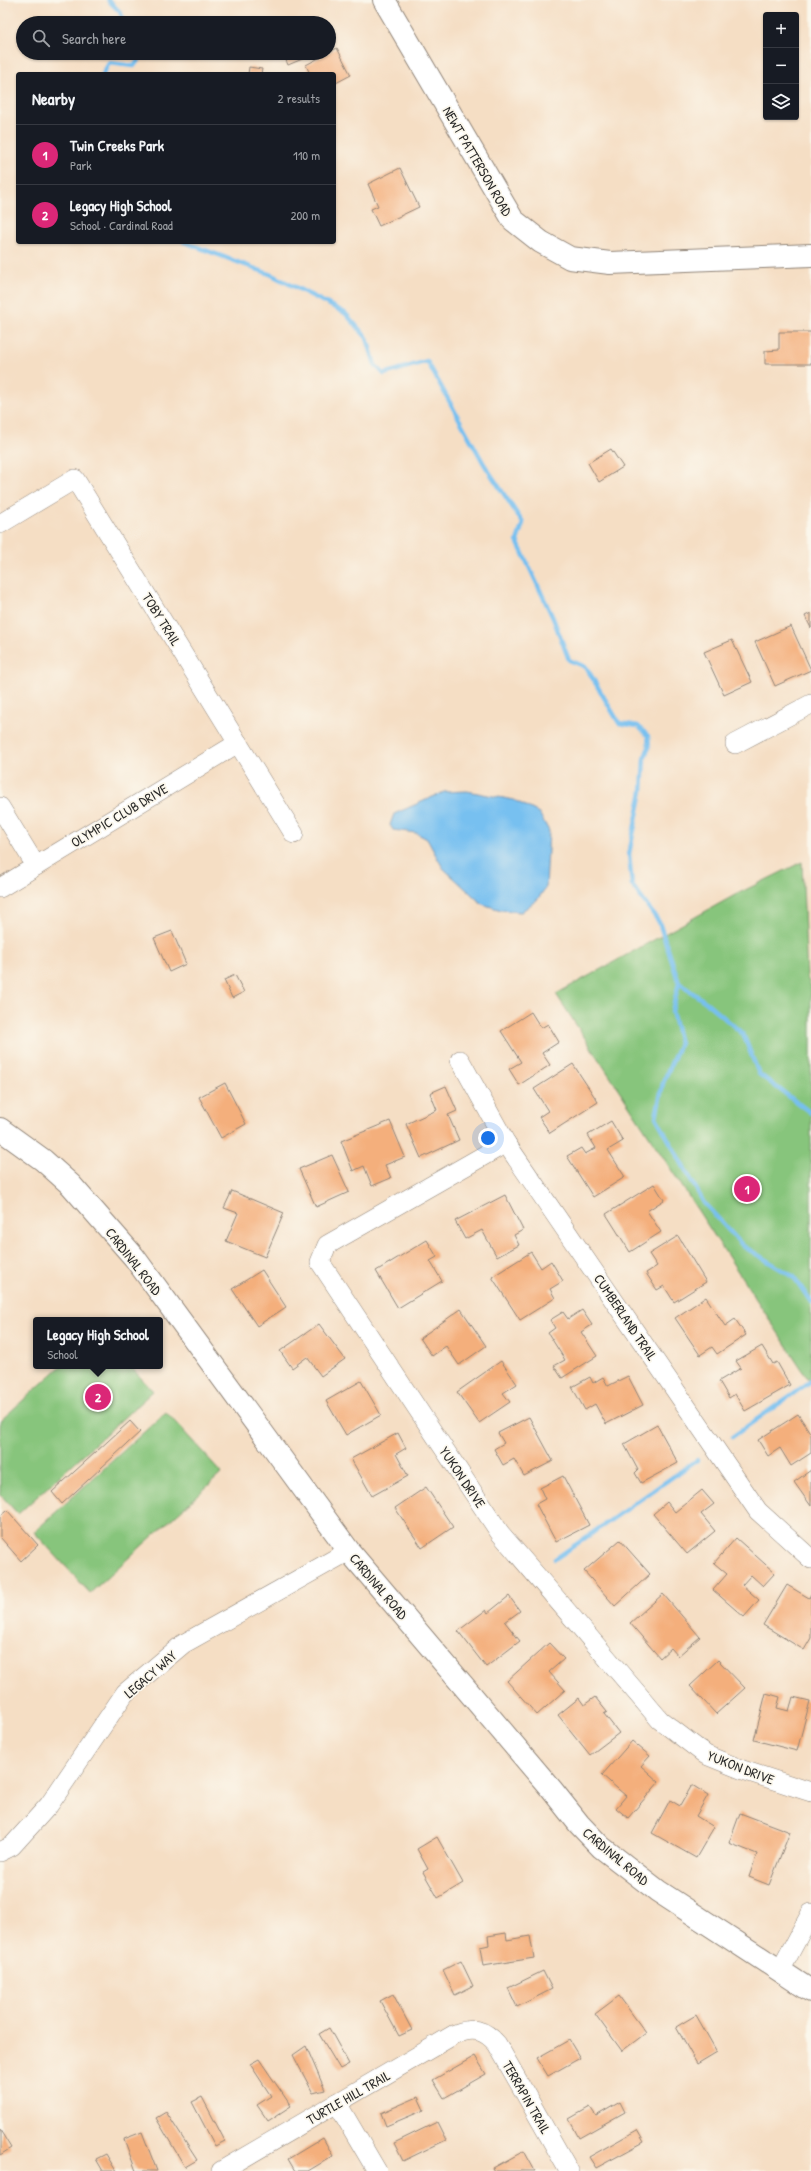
<!DOCTYPE html>
<meta charset="utf-8">
<style>
body{margin:0;font-family:"Patrick Hand",sans-serif;background:#242831;color:#f1f3f6}
.controls{position:absolute;right:12px;top:12px;display:grid;overflow:hidden;border-radius:4px;box-shadow:0 1px 3px #0004}
.controls button{width:36px;height:36px;display:grid;place-items:center;padding:0;border:0;border-bottom:1px solid #363941;background:#171b24;color:#f1f3f6;font:20px sans-serif}
.you{position:absolute;left:488px;top:1138px;width:14px;height:14px;margin:-10px;border:3px solid #fff;border-radius:50%;background:#1a73e8;box-shadow:0 0 0 6px #1a73e833}
.badge{display:grid;place-items:center;width:26px;height:26px;border-radius:50%;background:#db2777;color:#fff;font-size:13px;font-weight:700}
.pin{position:absolute;translate:-50% -50%;border:2px solid #fff;box-shadow:0 1px 4px #0006}
.popup{position:absolute;left:33px;top:1317px;width:130px;height:52px;box-sizing:border-box;display:grid;place-content:center;border-radius:4px;background:#171b24;filter:drop-shadow(0 1px 3px #0005);font-size:13px;white-space:nowrap;color:#9ea1a6}
.popup b{font-size:15px;color:#f1f3f6}
.popup::after{content:'';position:absolute;left:50%;top:100%;margin-left:-8px;border:8px solid transparent;border-top-color:#171b24}
.list{margin:0;padding:0;list-style:none}
h2{display:flex;justify-content:space-between;align-items:center;height:52px;margin:0;padding:0 16px;font-size:17px}
h2 small{font-size:13px;font-weight:400;color:#9ea1a6}
.list li{display:grid;grid-template-columns:26px 1fr auto;gap:12px;align-items:center;box-sizing:border-box;height:60px;padding:0 16px;border-top:1px solid #363941}
.list b{display:block;font-size:15px;white-space:nowrap}
.list p{margin:0;font-size:13px;white-space:nowrap;color:#9ea1a6}
.list em{font-size:13px;font-style:normal;color:#9ea1a6}
.icon{flex:none;width:22px;height:22px;fill:none;stroke:currentColor;stroke-width:2;stroke-linecap:round;stroke-linejoin:round}
.map{position:relative;flex:none;width:811px;height:2171px;overflow:hidden}
.search{position:absolute;background:#171b24;box-shadow:0 1px 3px #0004;left:16px;top:16px;width:320px;height:44px;display:flex;align-items:center;gap:10px;box-sizing:border-box;padding:0 14px;border-radius:22px;color:#9ea1a6;font-size:15px}
.panel{position:absolute;background:#171b24;box-shadow:0 1px 3px #0004;left:16px;top:72px;width:320px;height:172px;border-radius:4px}
.map>svg:first-child{display:block}
.park{fill:#87c57b;stroke:#597853}
.water{fill:#77c0f0;stroke:#51768e}
.lines{fill:none;stroke-linecap:round;stroke-linejoin:round}
.stream{stroke:#77c0f0;stroke-width:4.5}
.building{fill:#f4af7b}
.minor-casing{stroke:#908478;stroke-width:20}
.tertiary-casing{stroke:#908478;stroke-width:24}
.minor{stroke:#fff;stroke-width:19}
.tertiary{stroke:#fff;stroke-width:22}
.labels{text-anchor:middle;dominant-baseline:central;stroke-width:3.5;stroke-linejoin:round;paint-order:stroke}
.street-label{font-size:14px;fill:#2b2b2b;stroke:#fbf7ec}
</style>
<div class="map">
<svg width="811" height="2171" viewBox="0 0 811 2171">
<rect width="100%" height="100%" fill="#fbf7ec"/>
<filter id="ink" filterUnits="userSpaceOnUse"><feTurbulence type="fractalNoise" baseFrequency=".025" numOctaves="2"/><feDisplacementMap in="SourceGraphic" scale="8" xChannelSelector="R" yChannelSelector="G"/><feConvolveMatrix kernelMatrix="1 2 1 2 8 2 1 2 1" color-interpolation-filters="sRGB"/></filter>
<filter id="wash" filterUnits="userSpaceOnUse"><feTurbulence type="fractalNoise" baseFrequency=".012" numOctaves="4" result="noise"/><feDisplacementMap in="SourceGraphic" scale="16" xChannelSelector="R" yChannelSelector="G"/><feGaussianBlur stdDeviation="0.9" result="paint"/><feColorMatrix in="noise" values="0 0 0 0 0 0 0 0 0 0 0 0 0 0 0 0 0 1.4 0 .05"/><feComposite in="paint" operator="in"/></filter>
<g filter="url(#wash)">
<rect width="100%" height="100%" fill="#f5dec4"/>
<!-- park -->
<g class="park">
<polygon points="802,862 807,978 811,986 811,1383 556,994 735,895"/>
<polygon points="61,1366 130,1366 153,1391 18,1514 0,1494 0,1421"/>
<polygon points="166,1412 222,1473 90,1593 34,1532"/>
</g>
<!-- water -->
<polygon class="water" points="467,791 514,800 539,813 549,831 546,887 538,899 521,912 501,910 482,904 443,868 427,839 416,833 393,830 390,825 394,814 444,792"/>
<g class="lines">
<!-- stream -->
<g class="stream">
<polyline points="108,0 120,12 125,23"/>
<polyline points="103,74 109,63 134,66 140,58 139,53"/>
<polyline points="184,242 272,275 345,313 367,338 375,365 384,374 427,361 484,464 523,523 517,541 553,618 569,660 586,667 619,723 638,726 648,736 649,747 644,759 642,791 629,854 632,885 659,922 679,983 672,1011 680,1043 663,1083 656,1117 704,1203 743,1246 794,1277 811,1302"/>
<polyline points="679,983 707,1003 743,1034 759,1074 811,1113"/>
<polyline points="732,1437 811,1381"/>
<polyline points="555,1559 697,1460"/>
</g>
</g>
<g id="blocks">
<!-- building -->
<g class="building">
<polygon points="337,48 351,75 334,84 334,74 310,74 306,65"/>
<polygon points="283,53 305,53 307,57 288,65"/>
<polygon points="249,67 262,69 261,74 248,74"/>
<polygon points="400,168 419,207 379,226 371,209 378,206 368,184"/>
<polygon points="779,332 811,332 811,364 765,364 765,351 779,350"/>
<polygon points="611,449 623,467 599,482 588,463"/>
<polygon points="811,613 811,628 805,616"/>
<polygon points="791,626 811,670 775,686 755,642"/>
<polygon points="732,640 752,682 724,695 704,652"/>
<polygon points="172,931 186,964 169,972 154,938"/>
<polygon points="235,975 244,992 232,998 224,980"/>
<polygon points="531,1012 541,1028 548,1024 559,1042 542,1053 550,1065 519,1085 509,1069 521,1062 501,1031"/>
<polygon points="573,1064 598,1102 550,1133 539,1117 548,1111 534,1089"/>
<polygon points="225,1083 246,1124 221,1138 199,1097"/>
<polygon points="446,1086 457,1111 448,1115 459,1140 421,1158 406,1124 437,1110 430,1093"/>
<polygon points="390,1121 405,1157 385,1165 391,1178 372,1186 364,1166 353,1171 341,1141"/>
<polygon points="611,1121 623,1141 608,1150 625,1177 593,1197 567,1156 581,1148 585,1154 596,1148 588,1135"/>
<polygon points="332,1155 349,1192 316,1207 299,1169"/>
<polygon points="654,1184 664,1200 647,1211 661,1232 630,1252 606,1214"/>
<polygon points="232,1191 284,1213 265,1257 226,1241 238,1213 224,1208"/>
<polygon points="505,1195 523,1230 514,1235 519,1245 497,1257 482,1230 465,1239 455,1221"/>
<polygon points="678,1236 706,1282 674,1302 664,1286 657,1290 646,1273 657,1266 649,1254"/>
<polygon points="427,1240 437,1257 430,1261 442,1281 398,1308 376,1271"/>
<polygon points="531,1252 541,1268 551,1261 563,1281 550,1289 555,1298 520,1320 492,1277"/>
<polygon points="262,1270 286,1307 257,1326 232,1289"/>
<polygon points="706,1297 725,1326 735,1319 746,1335 717,1354 712,1347 700,1355 675,1318"/>
<polygon points="461,1309 486,1346 459,1365 446,1346 432,1356 420,1338"/>
<polygon points="582,1310 592,1325 581,1332 597,1356 562,1378 554,1366 565,1360 548,1333 555,1328 550,1320 563,1312 568,1319"/>
<polygon points="319,1324 345,1359 321,1376 307,1357 292,1368 280,1351"/>
<polygon points="762,1346 773,1364 777,1362 790,1385 745,1411 735,1394 729,1398 719,1381 741,1368 736,1361"/>
<polygon points="501,1361 517,1384 503,1393 510,1402 479,1423 457,1392"/>
<polygon points="628,1376 643,1405 606,1424 595,1404 585,1410 572,1387 590,1377 593,1383 603,1377 608,1386"/>
<polygon points="361,1381 381,1415 346,1435 326,1401"/>
<polygon points="798,1414 811,1434 811,1453 791,1466 780,1448 768,1456 758,1440"/>
<polygon points="529,1417 553,1461 524,1476 514,1459 503,1465 494,1449 504,1443 498,1433"/>
<polygon points="130,1421 140,1432 62,1504 52,1492"/>
<polygon points="657,1425 678,1463 641,1483 635,1473 638,1470 624,1444"/>
<polygon points="398,1433 406,1448 396,1454 408,1476 372,1496 351,1459"/>
<polygon points="811,1470 811,1506 794,1482"/>
<polygon points="563,1476 589,1525 556,1542 536,1504 545,1499 540,1488"/>
<polygon points="426,1487 453,1527 422,1548 395,1508"/>
<polygon points="702,1490 714,1504 701,1514 715,1531 687,1554 653,1514 667,1502 675,1512"/>
<polygon points="7,1510 38,1545 21,1561 0,1537 0,1516"/>
<polygon points="736,1538 775,1573 763,1586 751,1575 742,1585 759,1600 744,1617 713,1590 727,1574 714,1563"/>
<polygon points="620,1540 650,1574 615,1606 584,1571"/>
<polygon points="787,1585 809,1598 811,1594 811,1638 804,1650 763,1625"/>
<polygon points="663,1594 700,1637 678,1656 671,1648 660,1658 630,1623"/>
<polygon points="509,1596 520,1611 505,1622 520,1641 486,1667 458,1631 486,1610 488,1613"/>
<polygon points="549,1643 564,1659 549,1672 565,1690 537,1715 507,1681"/>
<polygon points="718,1660 745,1688 716,1714 690,1686"/>
<polygon points="766,1693 780,1697 777,1708 789,1711 793,1697 810,1701 797,1751 754,1740"/>
<polygon points="595,1697 607,1712 604,1714 619,1733 590,1755 558,1715 579,1698 584,1705"/>
<polygon points="632,1741 650,1756 641,1766 659,1782 628,1818 616,1808 626,1796 602,1775"/>
<polygon points="692,1785 708,1795 696,1816 714,1827 696,1858 652,1833 670,1800 680,1806"/>
<polygon points="740,1813 790,1832 769,1885 749,1877 757,1854 729,1843"/>
<polygon points="437,1837 463,1883 438,1898 423,1872 428,1869 417,1849"/>
<polygon points="506,1933 507,1940 530,1936 534,1958 483,1966 480,1947 489,1945 488,1936"/>
<polygon points="461,1961 473,1986 455,1995 443,1970"/>
<polygon points="543,1971 552,1989 517,2007 508,1988"/>
<polygon points="393,1994 412,2030 399,2036 380,2001"/>
<polygon points="619,1996 646,2033 622,2051 595,2014"/>
<polygon points="696,2015 717,2052 697,2064 676,2027"/>
<polygon points="329,2028 349,2064 340,2069 319,2034"/>
<polygon points="569,2040 580,2058 548,2076 537,2058"/>
<polygon points="306,2046 325,2090 313,2093 293,2055"/>
<polygon points="475,2056 486,2074 444,2098 433,2080"/>
<polygon points="259,2059 291,2106 268,2121 257,2105 271,2096 250,2064"/>
<polygon points="202,2097 225,2141 215,2146 192,2102"/>
<polygon points="418,2097 424,2110 386,2126 381,2113"/>
<polygon points="620,2102 625,2112 579,2138 569,2119 590,2107 596,2116"/>
<polygon points="166,2112 197,2160 185,2167 156,2118"/>
<polygon points="437,2122 446,2140 403,2161 394,2143"/>
<polygon points="0,2130 11,2148 0,2155"/>
<polygon points="637,2130 644,2142 596,2168 589,2157"/>
<polygon points="142,2132 157,2171 136,2171 124,2139"/>
<polygon points="323,2138 333,2156 308,2171 295,2171 288,2159"/>
<polygon points="524,2151 535,2171 495,2171 493,2168"/>
<polygon points="106,2154 116,2171 103,2171 96,2159"/>
</g>
</g>
</g>
<g filter="url(#ink)">
<use href="#blocks" fill-opacity="0" stroke="#908478" stroke-width="1"/>
<g class="lines">
<defs>
<g id="minor">
<polyline points="0,524 75,479 294,834"/>
<polyline points="735,744 811,704"/>
<polyline points="0,807 36,866"/>
<polyline points="0,888 238,743"/>
<polyline points="460,1060 506,1143 758,1511 811,1559"/>
<polyline points="506,1143 327,1245 320,1262 500,1533 660,1720 706,1755 743,1770 811,1792"/>
<polyline points="0,1852 12,1846 49,1805 125,1693 183,1644 349,1551"/>
<polyline points="780,1971 811,1913"/>
<polyline points="337,2103 377,2171"/>
<path d="M221,2171L455,2034C473,2027 484,2029 497,2044L569,2171"/>
</g>
<g id="tertiary">
<polyline points="384,0 513,220 541,242 570,258 610,263 811,255"/>
<polyline points="0,1129 43,1160 71,1185 134,1257 349,1551 552,1790 579,1824 601,1847 658,1891 811,1991"/>
</g>
</defs>
<!-- minor casing -->
<use href="#minor" class="minor-casing"/>
<!-- tertiary casing -->
<use href="#tertiary" class="tertiary-casing"/>
<!-- minor -->
<use href="#minor" class="minor"/>
<!-- tertiary -->
<use href="#tertiary" class="tertiary"/>
</g>
</g>
<g class="labels">
<!-- street labels -->
<g class="street-label">
<text transform="translate(478 161) rotate(60)">NEWT PATTERSON ROAD</text>
<text transform="translate(162 619) rotate(58)">TOBY TRAIL</text>
<text transform="translate(119 815) rotate(-31)">OLYMPIC CLUB DRIVE</text>
<text transform="translate(134 1261) rotate(52)">CARDINAL ROAD</text>
<text transform="translate(626 1317) rotate(56)">CUMBERLAND TRAIL</text>
<text transform="translate(463 1477) rotate(56)">YUKON DRIVE</text>
<text transform="translate(379 1586) rotate(50)">CARDINAL ROAD</text>
<text transform="translate(150 1674) rotate(-41)">LEGACY WAY</text>
<text transform="translate(741 1767) rotate(21)">YUKON DRIVE</text>
<text transform="translate(616 1856) rotate(40)">CARDINAL ROAD</text>
<text transform="translate(348 2097) rotate(-30)">TURTLE HILL TRAIL</text>
<text transform="translate(527 2097) rotate(60)">TERRAPIN TRAIL</text>
</g>
</g>
</svg>
<div class="controls">
<button>+</button>
<button>−</button>
<button><svg class="icon" aria-label="layers" viewBox="0 0 24 24"><path d="M12 4l9 5-9 5-9-5zM3 14l9 5 9-5"/></svg></button>
</div>
<div class="you"></div>
<div class="pin badge" style="left:747px;top:1189px">1</div>
<div class="pin badge" style="left:98px;top:1397px">2</div>
<div class="popup"><b>Legacy High School</b>School</div>
<div class="search"><svg class="icon" aria-label="search" viewBox="0 0 24 24"><circle cx="10" cy="10" r="6"/><path d="M15 15l6 6"/></svg>Search here</div>
<section class="panel">
<h2>Nearby<small>2 results</small></h2>
<ul class="list">
<li><span class="badge">1</span><div><b>Twin Creeks Park</b><p>Park</p></div><em>110 m</em></li>
<li><span class="badge">2</span><div><b>Legacy High School</b><p>School · Cardinal Road</p></div><em>200 m</em></li>
</ul>
</section>
</div>
